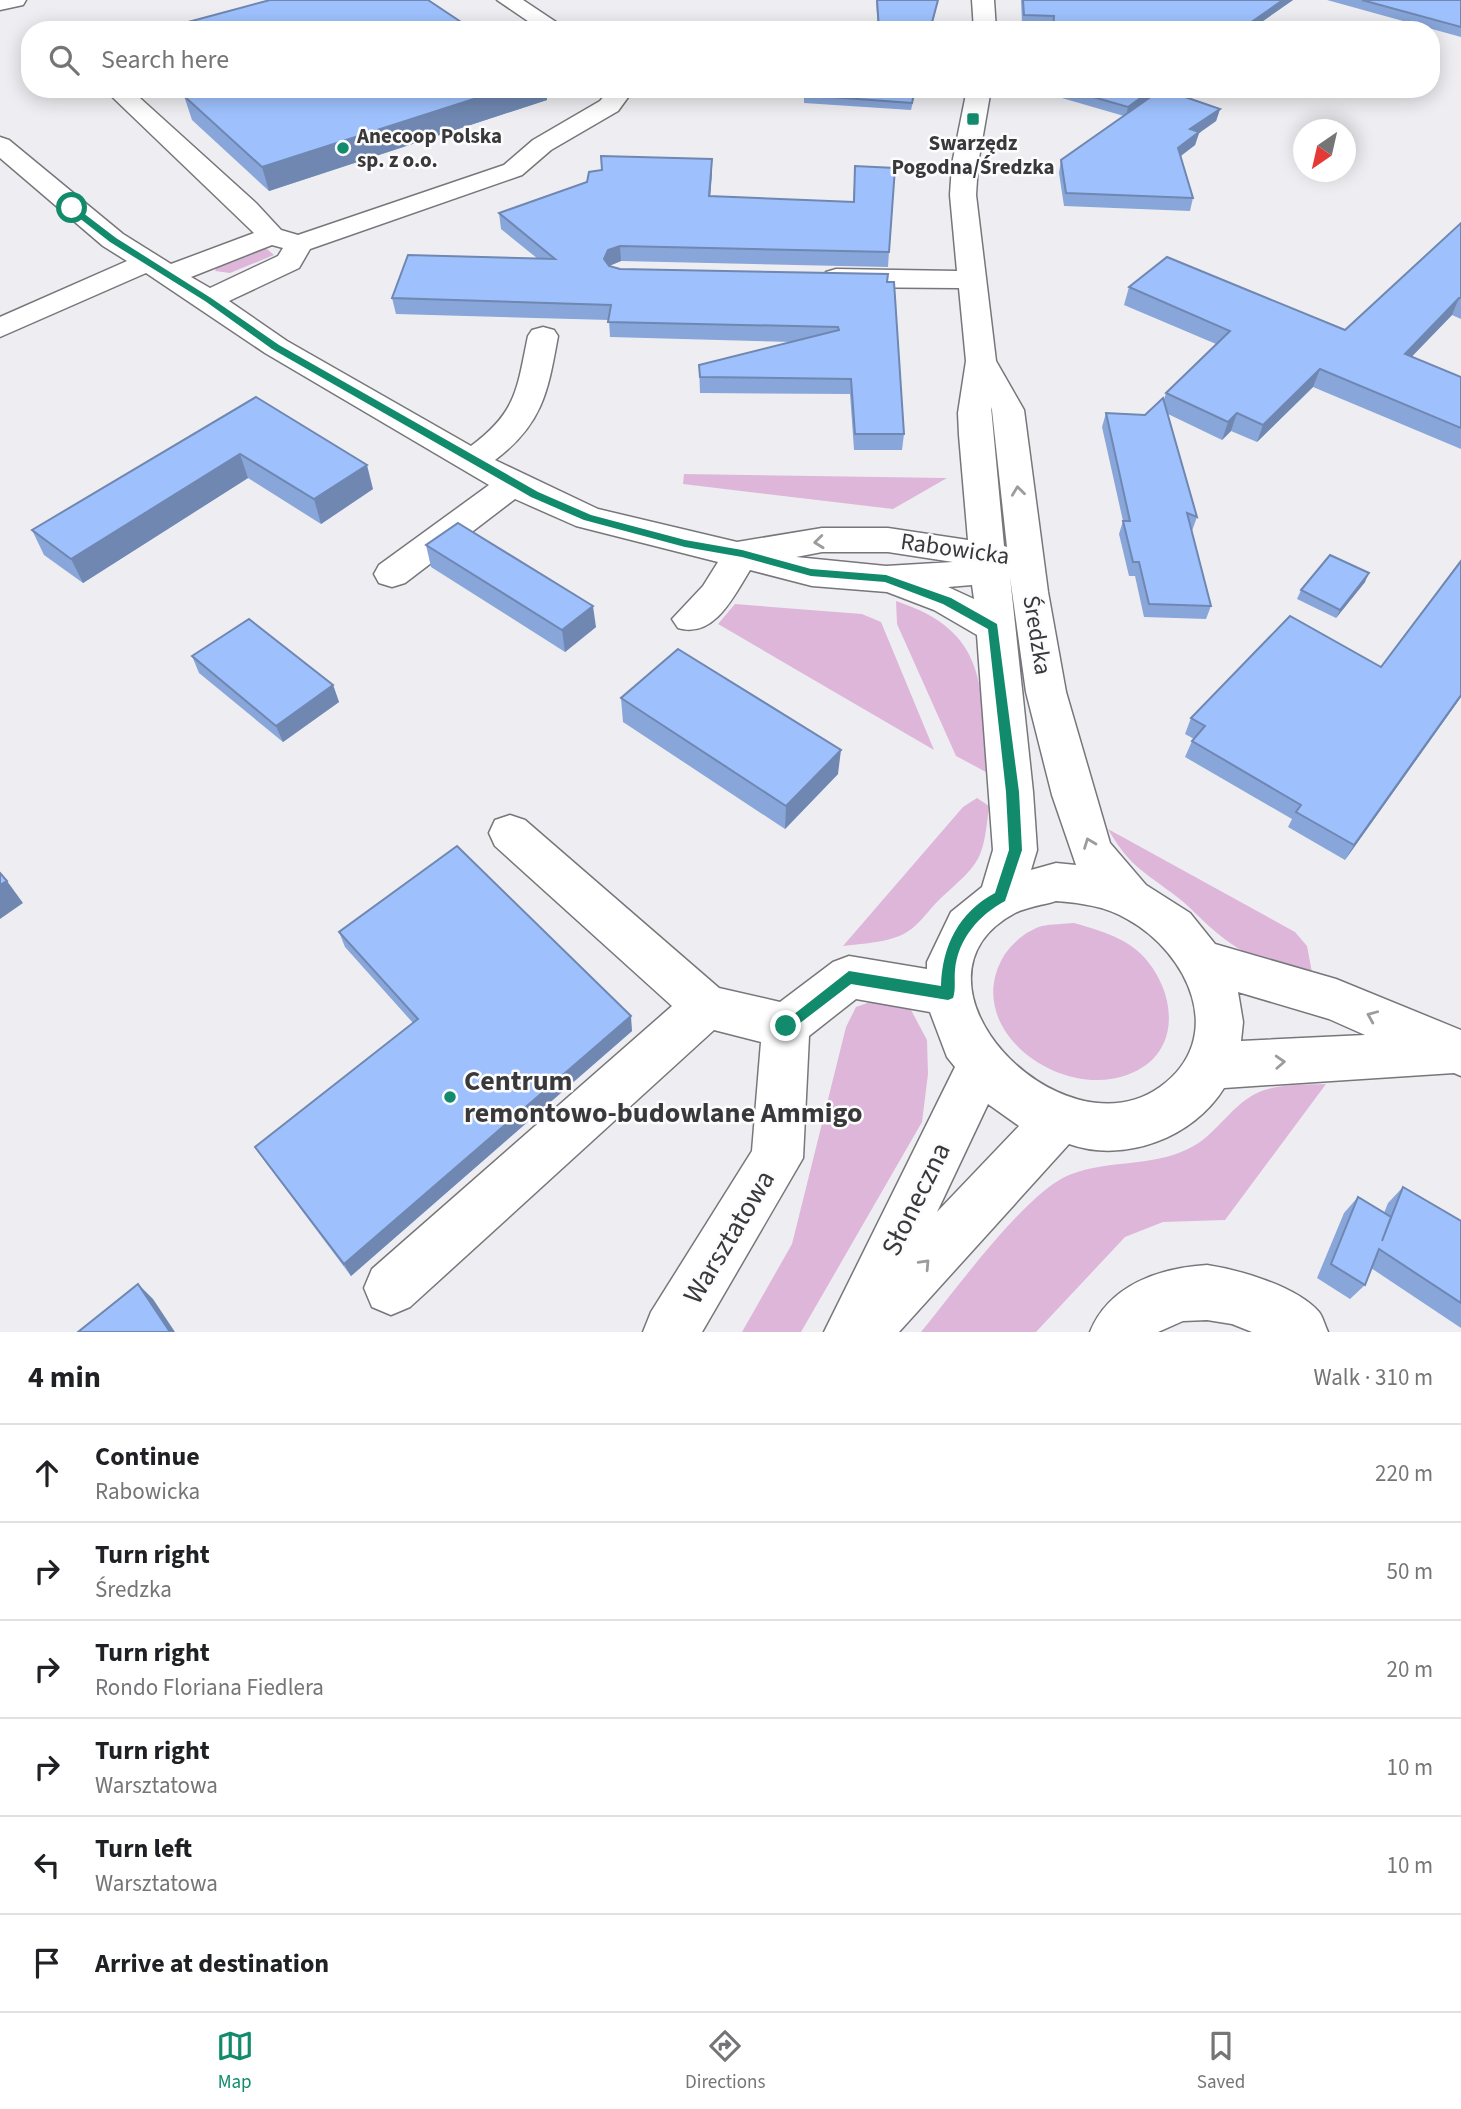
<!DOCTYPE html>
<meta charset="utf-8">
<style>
body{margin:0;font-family:"Source Sans 3",sans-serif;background:#f2f2f2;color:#202124}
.compass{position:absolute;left:1293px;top:119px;width:63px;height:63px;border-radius:50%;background:#fff;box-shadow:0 4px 18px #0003;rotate:214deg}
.stop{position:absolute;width:21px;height:21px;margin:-16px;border:5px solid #128a6c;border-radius:50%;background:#fff}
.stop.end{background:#128a6c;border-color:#fff;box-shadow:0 2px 7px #0008}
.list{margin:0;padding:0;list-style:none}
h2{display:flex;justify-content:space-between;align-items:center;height:91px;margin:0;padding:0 28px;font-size:30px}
h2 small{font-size:23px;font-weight:400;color:#757577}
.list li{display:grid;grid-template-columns:46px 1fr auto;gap:21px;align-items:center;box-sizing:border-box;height:98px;padding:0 28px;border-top:2px solid #e0e0e0}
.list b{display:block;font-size:26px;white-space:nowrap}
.list p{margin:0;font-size:23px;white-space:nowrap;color:#757577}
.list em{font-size:23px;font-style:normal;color:#757577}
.icon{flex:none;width:38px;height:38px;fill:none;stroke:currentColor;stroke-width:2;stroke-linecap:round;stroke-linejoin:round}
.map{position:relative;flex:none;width:1461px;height:1332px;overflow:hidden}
.search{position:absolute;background:#fff;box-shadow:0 4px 18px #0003;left:21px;right:21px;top:21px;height:77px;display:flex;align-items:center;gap:18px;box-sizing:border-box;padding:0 24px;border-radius:28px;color:#757577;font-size:26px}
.sheet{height:679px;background:#fff}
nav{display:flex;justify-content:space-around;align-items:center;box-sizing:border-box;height:98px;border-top:2px solid #e0e0e0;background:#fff;font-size:19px;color:#757577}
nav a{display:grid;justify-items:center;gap:4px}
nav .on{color:#128a6c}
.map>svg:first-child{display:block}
.green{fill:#deb6da}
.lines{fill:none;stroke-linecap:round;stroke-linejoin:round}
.minor-casing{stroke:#77777b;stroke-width:3}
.minor{fill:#fff;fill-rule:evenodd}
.wall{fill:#88a6da}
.shaded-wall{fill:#6f87b1}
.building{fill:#9ec1fd;stroke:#6f87b1;stroke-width:2}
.oneway{stroke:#9c9c9c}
.route{fill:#128a6c}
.poi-dot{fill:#128a6c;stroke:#fcfcff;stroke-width:2.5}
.labels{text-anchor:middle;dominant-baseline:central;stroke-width:5;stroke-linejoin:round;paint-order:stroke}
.far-poi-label{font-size:21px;font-weight:bold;fill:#39393a;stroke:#fcfcff;text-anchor:start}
.street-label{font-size:24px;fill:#39393a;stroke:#fcfcff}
.near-poi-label{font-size:28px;font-weight:bold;fill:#39393a;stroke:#fcfcff;text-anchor:start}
.near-street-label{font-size:28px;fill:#39393a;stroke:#fcfcff}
</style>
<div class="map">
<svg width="1461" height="1332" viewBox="0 0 1461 1332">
<rect width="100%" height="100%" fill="#eeeef2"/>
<!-- green -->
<g class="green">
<polygon points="259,249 267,249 274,255 230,273 215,271 218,264"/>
<polygon points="684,474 947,478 893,509 683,484"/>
<path d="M896,601C990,632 981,688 986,772L956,756L897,624Z"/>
<polygon points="735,604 862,614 881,622 934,750 718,624"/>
<path d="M977,798L989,806C983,861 981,862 941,898C932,906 925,917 915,926C897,943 866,943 843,946L963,807Z"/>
<path d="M1108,829L1295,932L1307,946L1314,983C1280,969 1245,957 1217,933C1201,920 1189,905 1172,893C1141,870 1128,864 1108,829Z"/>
<path d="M1074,923C1098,930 1122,936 1141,954C1177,990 1184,1055 1127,1075C1058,1100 959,1027 1005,954C1013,942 1028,930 1042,926C1052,924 1064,924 1074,923Z"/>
<polygon points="873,1001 901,1002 911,1010 927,1040 928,1074 922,1122 801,1332 742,1332 792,1244 846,1027 856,1007"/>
<path d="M1326,1084L1225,1220L1163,1222L1125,1237L1036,1332H921C954,1292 1025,1193 1069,1175C1111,1158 1157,1169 1197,1144C1217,1131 1232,1107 1253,1095C1275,1083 1302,1085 1326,1084Z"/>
</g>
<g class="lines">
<defs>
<g id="minor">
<polygon points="0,0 26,0 23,5 0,10"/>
<polygon points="497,0 523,0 568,30 541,30"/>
<polygon points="972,0 994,0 996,30 974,30"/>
<path d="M104,89H130L256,203L281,230L298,235L504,165L533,140L600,101L610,89H634L618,111L551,150L522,175L310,249L299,268L229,301L287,341L471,446C517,412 517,389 528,336L532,330L543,327L554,330L558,336C548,391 543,424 495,460L598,509L737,542L822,528H888L968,540L959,435L958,413L966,361L959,288L836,287L826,284L822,278L826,272L836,269L957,271L950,195L952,164L967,89H991L978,164L976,195L996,361L1024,410L1048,592L1066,692L1110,843L1146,885L1190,913L1215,944L1336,979L1461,1030V1076L1454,1073L1224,1088C1194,1137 1125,1164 1069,1144L899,1332H824L955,1067L947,1057L930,1012L856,999L809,1036L803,1158L702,1332H643L651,1312L752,1151L761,1042L714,1030L410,1307L391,1315L372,1307L364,1288L372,1269L672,1006L495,846L489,833L495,820L510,815L525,820L719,988L780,1002L833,962L849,956L927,969V962L951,912L982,887L993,850L977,635L934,610L887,592L812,586L750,570C734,596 714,639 678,628L672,619L703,586L718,562L576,526L515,499L405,583L392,587L379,583L374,574L379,565L489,485L265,353L146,273L0,337V317L127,261L103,246L0,158V137L9,140L123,234L171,264L254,233ZM272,245L283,248L278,256L210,288L191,277ZM991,407L992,410L1007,547L1004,546ZM822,552H888L953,562L886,566L796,557ZM1010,577L1026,692L1052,795L1076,865L1056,863L1031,870L1037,850L1033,792ZM972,585L974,599L948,587ZM1056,901C1081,903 1105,906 1127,919C1189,953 1228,1038 1160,1087C1060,1158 890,980 1015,913C1027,907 1043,905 1056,901ZM1238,992L1329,1019L1365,1035L1241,1041L1243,1022ZM988,1104L1019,1126L937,1212Z"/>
<path d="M1207,1265C1240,1270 1296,1286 1319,1312C1323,1317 1325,1326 1328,1332H1252L1232,1324L1207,1320L1183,1321L1158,1332H1090C1109,1285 1159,1268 1207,1265Z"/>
</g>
</defs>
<!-- minor casing -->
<use href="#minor" class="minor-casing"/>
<!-- minor -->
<use href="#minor" class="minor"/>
</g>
<!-- wall -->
<g class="wall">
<polygon points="876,0 938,0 931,30 878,30"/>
<polygon points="1021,0 1293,0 1250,30 1052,30 1052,25 1022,24"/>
<polygon points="1327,0 1461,0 1461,37"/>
<polygon points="207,89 546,89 547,100 269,191 192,120 184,96"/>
<polygon points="806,89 916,89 911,110 804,103 804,95"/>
<polygon points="1048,89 1164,89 1220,109 1216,121 1199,133 1195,145 1181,156 1193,198 1190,211 1064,206 1059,173 1061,160 1124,116 1048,94"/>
<polygon points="712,159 710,196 853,202 855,166 889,252 888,267 621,261 609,266 620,269 887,282 904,434 902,450 854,450 850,394 700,393 699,365 794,342 610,337 609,320 396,314 392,298 538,259 501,229 499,213"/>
<polygon points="1461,223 1461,319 1452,315 1411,357 1461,377 1461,449 1313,387 1257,442 1231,431 1222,440 1168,414 1197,517 1192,531 1211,606 1206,619 1144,617 1135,576 1129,576 1119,534 1123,521 1102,427 1106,413 1145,415 1164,399 1166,393 1216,344 1124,305 1129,287 1345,330"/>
<polygon points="256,397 373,489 321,524 248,478 83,583 44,555 32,530"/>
<polygon points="426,545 596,627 565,652 431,567"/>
<polygon points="1461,561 1461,697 1345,860 1288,827 1292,819 1185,757 1192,741 1194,739 1185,734 1191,718 1381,667"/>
<polygon points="1365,582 1336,618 1297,599 1301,590"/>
<polygon points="192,656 333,685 339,702 283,742 199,673"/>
<polygon points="621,698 838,774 785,829 623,722"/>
<polygon points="339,932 632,1031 351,1276 264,1160 255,1147 413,1023 345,947"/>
<polygon points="1403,1187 1461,1221 1461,1328 1371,1268 1365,1285 1350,1299 1317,1278 1344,1213 1358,1197 1384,1213 1388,1203"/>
</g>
<!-- shaded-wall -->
<g class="shaded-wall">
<polygon points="1283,0 1293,0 1250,30 1240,30"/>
<polygon points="505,89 546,89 547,100 269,191 262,167"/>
<polygon points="1153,89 1164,89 1126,116 1128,107"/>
<polygon points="1220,109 1216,121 1199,133 1195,145 1175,160 1178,148 1190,129"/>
<polygon points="712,159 712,174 709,211 709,196"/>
<polygon points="620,246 621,261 609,266 604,259 608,250"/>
<polygon points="1459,298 1452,315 1397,372 1405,354"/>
<polygon points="1320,369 1313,387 1257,442 1263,425"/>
<polygon points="1237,413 1231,431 1222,440 1228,422"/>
<polygon points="240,454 248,478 83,583 71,559"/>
<polygon points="367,465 373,489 321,524 314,499"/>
<polygon points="1369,573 1365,582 1336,618 1340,610"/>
<polygon points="593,606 596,627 565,652 562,630"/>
<polygon points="333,685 339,702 283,742 276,726"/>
<polygon points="1461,695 1461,697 1345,860 1354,845"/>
<polygon points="841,750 838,774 785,829 786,806"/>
<polygon points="7,881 23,903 0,919 0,885"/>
<polygon points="631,1016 632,1031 351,1276 344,1264"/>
<polygon points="138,1284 153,1299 175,1332 170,1332"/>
</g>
<!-- building -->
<g class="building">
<polygon points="270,0 428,0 473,30 167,30 166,28"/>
<polygon points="877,0 938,0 930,30 879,30"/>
<polygon points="1023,0 1283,0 1240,30 1053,30 1054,16 1024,15"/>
<polygon points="1362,0 1461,0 1461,27"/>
<polygon points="207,89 505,89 262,167 184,96"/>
<polygon points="806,89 915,89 912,103 804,95"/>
<polygon points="1065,89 1153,89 1128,107"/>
<polygon points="1162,89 1220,109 1190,129 1199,132 1178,148 1193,198 1066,193 1061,160"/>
<polygon points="601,156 712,159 709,196 854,202 855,166 895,168 889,252 620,246 608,250 604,259 609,266 620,269 888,274 887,282 894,282 904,434 855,434 851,379 700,377 699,365 839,330 838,327 608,322 611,305 392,298 408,255 555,259 499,213 587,182 589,172 602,170"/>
<polygon points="1461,223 1461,298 1459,298 1405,354 1461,377 1461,428 1320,369 1263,425 1237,413 1228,422 1166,393 1230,331 1129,287 1167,257 1345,330"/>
<polygon points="256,397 367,465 314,499 240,454 71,559 32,530"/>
<polygon points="1163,398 1197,517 1187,513 1211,606 1149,604 1139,562 1133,562 1123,521 1130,521 1106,413 1145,415"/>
<polygon points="458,523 593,606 562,630 426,545"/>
<polygon points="1330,555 1369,573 1340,610 1301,590"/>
<polygon points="1461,561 1461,695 1354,845 1296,812 1301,805 1192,741 1205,726 1191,718 1290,616 1381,667"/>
<polygon points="249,619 333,685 276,726 192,656"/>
<polygon points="678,649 841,750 786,806 621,698"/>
<polygon points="457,846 631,1016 344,1264 255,1147 418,1019 339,932"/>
<polygon points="0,873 7,881 0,885"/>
<polygon points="1403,1187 1461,1221 1461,1303 1379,1249 1365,1285 1331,1264 1358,1197 1391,1217 1382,1241"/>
<polygon points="138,1284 170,1332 78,1332"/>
</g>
<!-- one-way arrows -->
<defs><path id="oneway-chevron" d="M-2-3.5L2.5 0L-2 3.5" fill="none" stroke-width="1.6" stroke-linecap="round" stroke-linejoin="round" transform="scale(1.75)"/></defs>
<g class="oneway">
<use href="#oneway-chevron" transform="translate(1018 491) rotate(-97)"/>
<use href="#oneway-chevron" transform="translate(819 542) rotate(174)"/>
<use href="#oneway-chevron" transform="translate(1089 843) rotate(-111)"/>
<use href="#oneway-chevron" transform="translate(1372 1016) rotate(-157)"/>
<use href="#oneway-chevron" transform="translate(1280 1062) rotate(-3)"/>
<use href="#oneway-chevron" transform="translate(925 1264) rotate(-47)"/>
</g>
<!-- route -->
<path class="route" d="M69,206H74L116,238L211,298L279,345L538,492L591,515L685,540L742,550L811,569L886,575L951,598L997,624L1019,792L1022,850L1005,901C979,915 958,939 955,970C954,980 956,989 953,998L948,1000L851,984L791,1030H781L779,1026L849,971L941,986C942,946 959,912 995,893L1009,850L1006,792L988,629L943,604L885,582L811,576L742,557L685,547L584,520L531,497L272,349L205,301L110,242L69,210Z"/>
<!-- markers -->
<g class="poi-dot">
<rect x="966" y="112" width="14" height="14" rx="3.5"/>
<circle cx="343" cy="148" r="7"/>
<circle cx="450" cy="1097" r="7"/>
</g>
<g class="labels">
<!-- far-poi labels -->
<g class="far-poi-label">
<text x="357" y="136">Anecoop Polska<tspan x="357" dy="24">sp. z o.o.</tspan></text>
<text x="973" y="143" text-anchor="middle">Swarzędz<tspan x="973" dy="24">Pogodna/Średzka</tspan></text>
</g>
<!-- street labels -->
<g class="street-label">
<text transform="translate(955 549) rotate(8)">Rabowicka</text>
<text transform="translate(1037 635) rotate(81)">Średzka</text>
</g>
<!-- near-poi labels -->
<g class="near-poi-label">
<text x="464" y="1081">Centrum<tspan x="464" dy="32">remontowo-budowlane Ammigo</tspan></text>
</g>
<!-- near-street labels -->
<g class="near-street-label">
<text transform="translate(916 1199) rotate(-64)">Słoneczna</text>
<text transform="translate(729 1237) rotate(-59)">Warsztatowa</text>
</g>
</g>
</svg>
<svg class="compass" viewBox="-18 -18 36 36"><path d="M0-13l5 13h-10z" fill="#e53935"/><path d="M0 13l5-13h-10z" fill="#757577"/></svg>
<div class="stop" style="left:72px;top:208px"></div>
<div class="stop end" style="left:786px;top:1026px"></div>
<div class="search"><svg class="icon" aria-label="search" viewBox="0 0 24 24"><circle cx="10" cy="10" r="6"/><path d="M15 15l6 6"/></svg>Search here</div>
</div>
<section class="sheet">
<h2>4 min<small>Walk · 310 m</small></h2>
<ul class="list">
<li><svg class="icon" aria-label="ahead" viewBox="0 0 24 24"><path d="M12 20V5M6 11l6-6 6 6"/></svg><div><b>Continue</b><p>Rabowicka</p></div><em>220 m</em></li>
<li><svg class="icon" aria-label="right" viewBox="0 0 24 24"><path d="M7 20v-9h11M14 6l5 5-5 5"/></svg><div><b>Turn right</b><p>Średzka</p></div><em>50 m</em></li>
<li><svg class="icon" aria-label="right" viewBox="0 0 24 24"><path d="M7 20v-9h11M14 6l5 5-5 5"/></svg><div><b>Turn right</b><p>Rondo Floriana Fiedlera</p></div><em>20 m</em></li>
<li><svg class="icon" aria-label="right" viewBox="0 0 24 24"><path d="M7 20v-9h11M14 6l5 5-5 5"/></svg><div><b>Turn right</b><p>Warsztatowa</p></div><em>10 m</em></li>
<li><svg class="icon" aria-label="left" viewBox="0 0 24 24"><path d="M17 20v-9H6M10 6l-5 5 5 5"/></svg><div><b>Turn left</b><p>Warsztatowa</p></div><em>10 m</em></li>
<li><svg class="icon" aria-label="arrive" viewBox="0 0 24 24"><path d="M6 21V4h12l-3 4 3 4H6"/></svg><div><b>Arrive at destination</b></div></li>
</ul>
</section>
<nav>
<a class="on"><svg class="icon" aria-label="map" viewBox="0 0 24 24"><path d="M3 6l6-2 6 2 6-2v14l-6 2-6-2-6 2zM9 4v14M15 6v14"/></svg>Map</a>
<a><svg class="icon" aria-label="directions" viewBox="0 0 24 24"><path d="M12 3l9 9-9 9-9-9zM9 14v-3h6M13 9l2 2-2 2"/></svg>Directions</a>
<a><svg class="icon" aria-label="saved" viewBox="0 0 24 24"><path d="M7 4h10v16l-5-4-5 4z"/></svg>Saved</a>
</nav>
